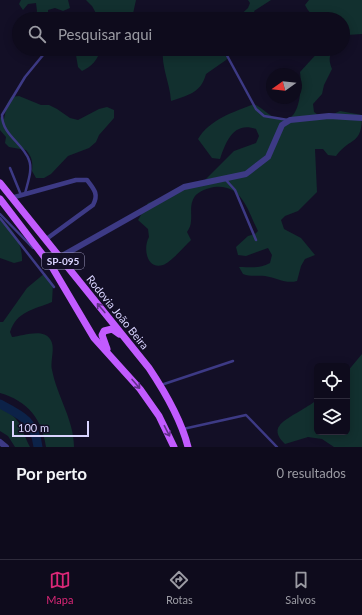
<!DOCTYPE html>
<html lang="pt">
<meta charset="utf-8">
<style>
body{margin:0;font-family:Lato,sans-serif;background:#171425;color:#f1f3f6}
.controls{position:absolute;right:12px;bottom:12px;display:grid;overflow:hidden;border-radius:6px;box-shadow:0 2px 10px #0003}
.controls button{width:36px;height:36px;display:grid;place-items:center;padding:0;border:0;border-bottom:1px solid #2e2b3b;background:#0e0b1c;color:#f1f3f6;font:20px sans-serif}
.compass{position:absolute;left:266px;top:68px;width:36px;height:36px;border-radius:50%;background:#0e0b1c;box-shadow:0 2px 10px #0003;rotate:255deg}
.scale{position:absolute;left:12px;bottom:10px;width:77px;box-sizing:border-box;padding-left:4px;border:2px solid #d9d4ff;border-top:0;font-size:11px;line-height:14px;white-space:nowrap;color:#d9d4ff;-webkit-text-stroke:3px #130f26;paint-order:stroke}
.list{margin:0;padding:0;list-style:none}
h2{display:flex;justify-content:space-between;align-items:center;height:52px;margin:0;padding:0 16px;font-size:17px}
h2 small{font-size:13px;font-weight:400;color:#9b9ba3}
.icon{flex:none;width:22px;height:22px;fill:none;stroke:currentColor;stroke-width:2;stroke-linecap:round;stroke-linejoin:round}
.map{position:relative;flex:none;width:362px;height:447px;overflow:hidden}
.search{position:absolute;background:#0e0b1c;box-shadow:0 2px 10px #0003;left:12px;right:12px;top:12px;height:44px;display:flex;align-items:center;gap:10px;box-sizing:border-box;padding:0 14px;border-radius:22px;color:#9b9ba3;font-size:15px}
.sheet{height:112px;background:#0e0b1c}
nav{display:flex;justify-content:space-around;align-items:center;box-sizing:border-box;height:56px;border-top:1px solid #2e2b3b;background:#0e0b1c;font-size:11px;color:#9b9ba3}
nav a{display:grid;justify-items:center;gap:2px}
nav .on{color:#db2777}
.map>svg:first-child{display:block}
.green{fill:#12302f}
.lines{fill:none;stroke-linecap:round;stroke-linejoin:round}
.river{stroke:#0c2248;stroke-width:9}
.service{stroke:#3d3a85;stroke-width:2.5}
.minor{stroke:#3d3a85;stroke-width:4.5}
.tertiary{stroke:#3d3a85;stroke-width:6}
.primary{stroke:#c25bff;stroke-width:7}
.oneway{stroke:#623188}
.labels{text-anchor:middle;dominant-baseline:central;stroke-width:3;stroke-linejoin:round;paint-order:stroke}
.shield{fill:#130f26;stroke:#9e99be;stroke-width:1}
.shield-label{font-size:10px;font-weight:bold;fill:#d9d4ff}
.street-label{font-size:11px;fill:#d9d4ff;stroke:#130f26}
</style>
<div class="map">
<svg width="362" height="447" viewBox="0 0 362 447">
<rect width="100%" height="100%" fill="#130f26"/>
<!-- green -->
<g class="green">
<polygon points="21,0 68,0 70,8 63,11 55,8 48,10 48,19 35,19 37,11 36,3 28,4 23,10 19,4"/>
<path d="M86,0H136L132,18C127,20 124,19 119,18C116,17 101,19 95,19L97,15L92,6Z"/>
<polygon points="248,0 271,0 254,11 258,19 236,19 248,8 250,3"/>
<path d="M309,0H362V34L347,35L343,39V19C327,19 313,22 305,5Z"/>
<path d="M75,49H100C99,59 91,67 82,71L78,67Z"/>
<path d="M163,49H196L217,54L218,49H236L226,60L206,74C201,93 188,95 171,101C170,83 161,67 163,49Z"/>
<path d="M321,49H334C328,56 329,61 332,69L324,85L322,94L313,104L314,112L321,117L329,116L340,111L362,115C362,146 351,136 336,156L328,155L323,149H315L317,192L298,211L285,216L281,220L284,229L301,238L315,255L305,259L301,266L297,281C286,284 277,278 265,276C257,275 251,277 243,274L239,267C252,267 259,269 270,263L272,255L268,248L246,256L238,255L236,247L248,236L255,234L258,231C247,209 242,184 214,187C208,188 199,191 195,196C189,204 192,213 191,221C191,225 189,229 187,232L191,240C185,246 170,263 163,265C146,270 143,247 149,237L148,229L138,220L148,203L205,180L234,151L256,143L259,136L256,129C234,121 226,141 220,159L212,158L198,139C210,119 234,112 254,104C264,109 271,118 282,120C301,122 302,84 300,72Z"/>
<path d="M19,96L41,105H49L57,109L70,118L78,120L99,109L107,107L114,110V118L99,135L96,142L89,148L68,156L51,174L44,178H36L32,171C33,162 32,157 26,150L9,147L5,143L6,137L0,130V117L4,119L7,104L11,97Z"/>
<path d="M0,218C12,226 23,246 22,261L14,263L0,258Z"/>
<path d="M45,273L53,284L52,302C33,310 17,311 10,332L12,337C22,336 43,328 50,339C56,347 50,360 52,370C57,396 74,420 74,447H46C42,419 28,401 0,393V322H3L27,288Z"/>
<path d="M362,354V447H334L322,439L308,437L285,444C280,439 274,432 280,425C284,419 308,407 317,400V432H347V372Z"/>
<path d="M0,408C23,419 20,428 30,447H15L8,436L0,431Z"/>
</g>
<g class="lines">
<!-- river -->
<path class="river" d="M0,404C21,415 35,421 38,447"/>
<!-- service -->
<g class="service">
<polyline points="224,50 256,109 264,116 288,120"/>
<polyline points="10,168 21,195"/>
<polyline points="225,179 235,190 256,240"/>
<path d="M25,194C27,184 33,170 29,160C23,143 2,135 2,115L25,77L48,49"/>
<polyline points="0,214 33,248"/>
<polyline points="0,218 54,287"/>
<polyline points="161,385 233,361"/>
<polyline points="183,429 246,415 277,447"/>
</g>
<!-- minor -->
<path class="minor" d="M11,198L76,180H87C94,189 99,194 93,205L45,240"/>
<!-- tertiary -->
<g class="tertiary">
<polyline points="60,257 184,187 246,174 268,157 282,125 290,120 329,116 362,118"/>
<polyline points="0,442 6,447"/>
</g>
<!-- primary -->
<g class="primary">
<path d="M0,183L149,368C165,392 181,419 188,447"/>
<polyline points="0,199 52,267 94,338 140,389 159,416 174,447"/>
<polyline points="107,349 102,335 104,331 112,329 119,334"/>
</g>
</g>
<!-- one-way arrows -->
<defs><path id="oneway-shaft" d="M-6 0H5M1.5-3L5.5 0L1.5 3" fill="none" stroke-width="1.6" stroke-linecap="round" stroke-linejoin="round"/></defs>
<g class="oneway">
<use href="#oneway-shaft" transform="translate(101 308) rotate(-130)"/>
<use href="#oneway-shaft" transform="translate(136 384) rotate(49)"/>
<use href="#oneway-shaft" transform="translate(167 431) rotate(63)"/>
</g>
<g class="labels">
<!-- shield labels -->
<rect class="shield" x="42" y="253" width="42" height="16" rx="3"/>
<g class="shield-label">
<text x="63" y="261">SP-095</text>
</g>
<!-- street labels -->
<g class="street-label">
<text transform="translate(118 312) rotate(51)">Rodovia João Beira</text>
</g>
</g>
</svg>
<div class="controls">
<button><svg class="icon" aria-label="locate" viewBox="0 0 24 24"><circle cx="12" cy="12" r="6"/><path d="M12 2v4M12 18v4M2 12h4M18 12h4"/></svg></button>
<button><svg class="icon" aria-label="layers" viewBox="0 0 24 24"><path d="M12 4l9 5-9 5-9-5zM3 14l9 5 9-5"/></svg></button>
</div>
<svg class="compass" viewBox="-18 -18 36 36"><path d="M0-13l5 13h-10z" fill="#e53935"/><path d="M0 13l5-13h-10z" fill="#9b9ba3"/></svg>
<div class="scale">100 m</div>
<div class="search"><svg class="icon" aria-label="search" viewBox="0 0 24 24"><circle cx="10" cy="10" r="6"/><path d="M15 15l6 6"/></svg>Pesquisar aqui</div>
</div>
<section class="sheet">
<h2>Por perto<small>0 resultados</small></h2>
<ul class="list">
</ul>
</section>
<nav>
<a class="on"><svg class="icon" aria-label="map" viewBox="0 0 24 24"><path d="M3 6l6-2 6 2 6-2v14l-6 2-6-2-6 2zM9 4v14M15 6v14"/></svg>Mapa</a>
<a><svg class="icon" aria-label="directions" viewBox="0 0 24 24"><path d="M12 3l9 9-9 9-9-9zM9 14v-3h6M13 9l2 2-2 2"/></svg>Rotas</a>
<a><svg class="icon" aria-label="saved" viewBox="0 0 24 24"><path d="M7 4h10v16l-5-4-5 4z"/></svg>Salvos</a>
</nav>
